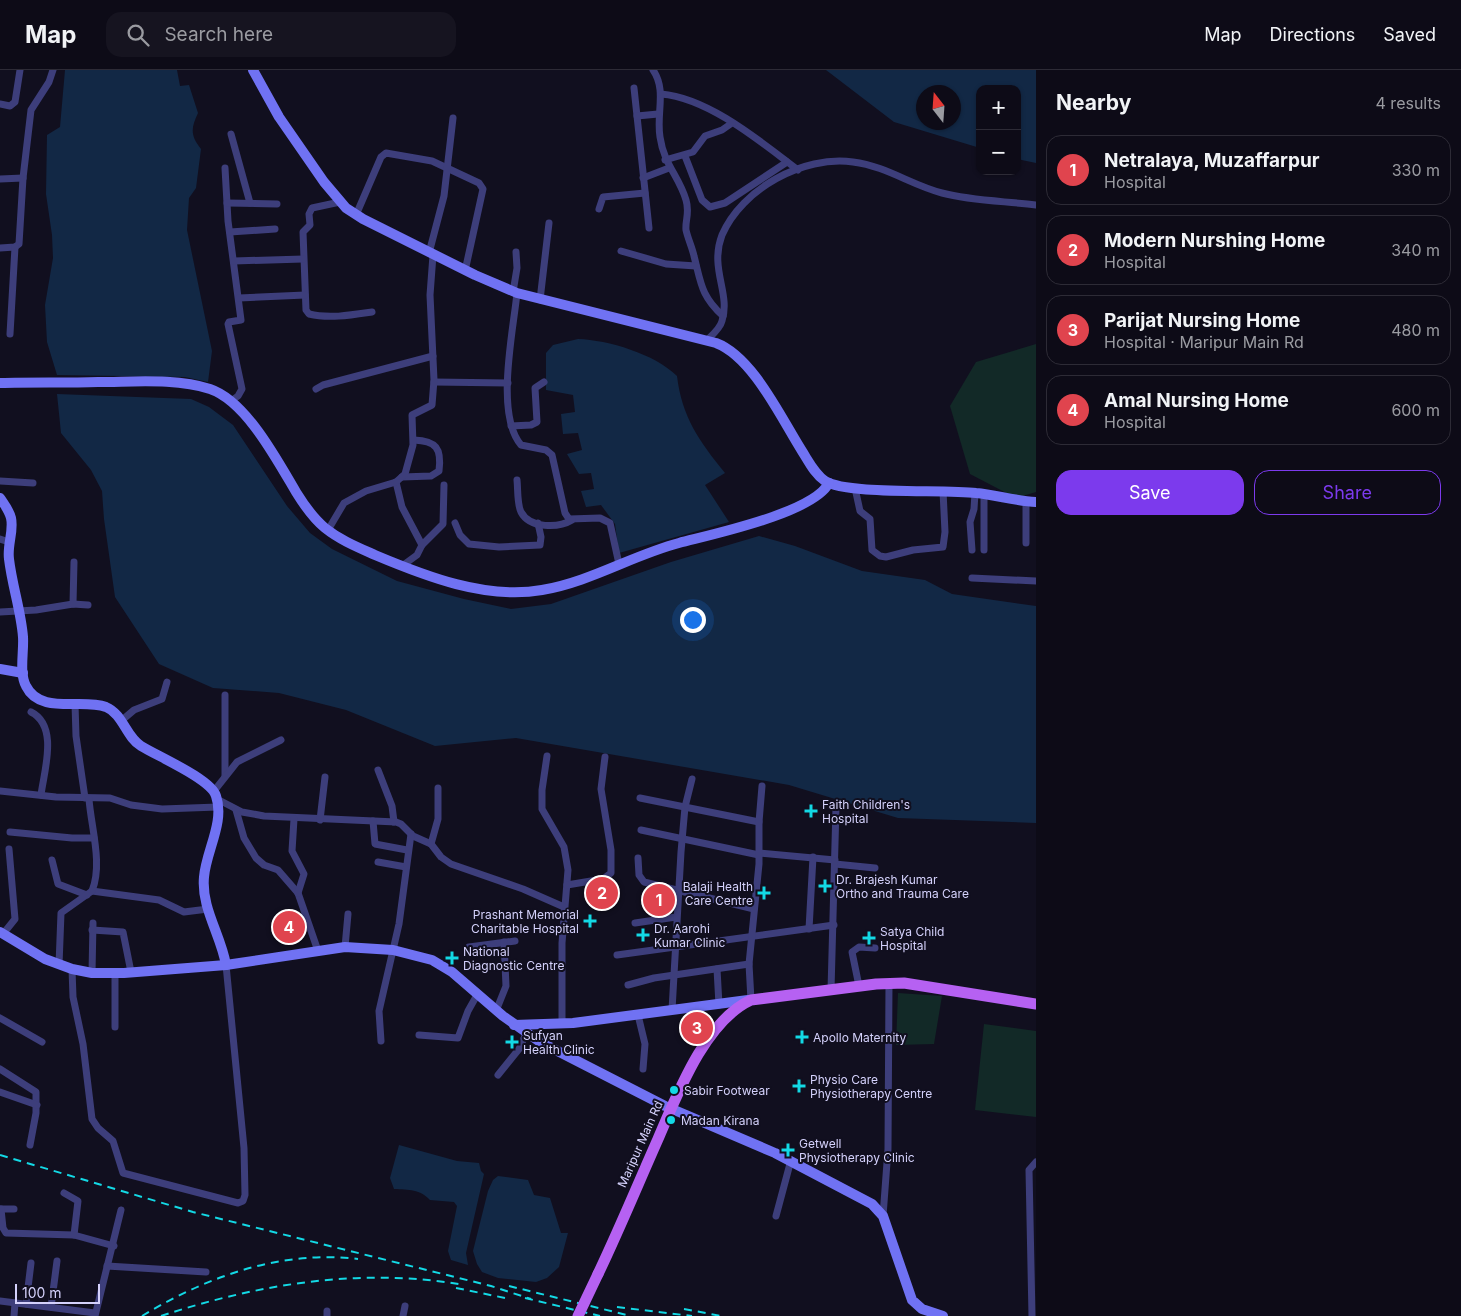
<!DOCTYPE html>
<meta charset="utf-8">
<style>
body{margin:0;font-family:Inter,sans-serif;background:#161420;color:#f1f3f6}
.controls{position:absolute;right:15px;top:15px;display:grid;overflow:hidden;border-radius:10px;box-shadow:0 1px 4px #0004}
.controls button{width:45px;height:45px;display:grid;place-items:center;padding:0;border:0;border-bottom:1px solid #2d2b36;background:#0d0b17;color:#f1f3f6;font:25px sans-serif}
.compass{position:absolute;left:916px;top:15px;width:45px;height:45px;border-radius:50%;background:#0d0b17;box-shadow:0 1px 4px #0004;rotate:343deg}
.scale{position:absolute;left:15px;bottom:12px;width:85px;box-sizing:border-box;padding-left:5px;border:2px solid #d4d1fb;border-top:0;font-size:14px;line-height:18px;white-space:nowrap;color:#d4d1fb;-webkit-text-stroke:4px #110f1f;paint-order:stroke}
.you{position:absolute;left:692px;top:549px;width:18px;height:18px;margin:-12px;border:4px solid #fff;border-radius:50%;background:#1a73e8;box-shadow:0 0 0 8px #1a73e833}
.badge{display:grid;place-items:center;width:32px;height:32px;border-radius:50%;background:#7c3aed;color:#fff;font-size:16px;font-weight:700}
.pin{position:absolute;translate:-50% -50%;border:2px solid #fff;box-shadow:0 1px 5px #0006}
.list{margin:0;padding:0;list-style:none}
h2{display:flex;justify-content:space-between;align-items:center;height:65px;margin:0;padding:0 20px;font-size:21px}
h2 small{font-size:16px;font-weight:400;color:#9a9ba1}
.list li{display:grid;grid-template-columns:32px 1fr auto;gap:15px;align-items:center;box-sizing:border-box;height:70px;margin:0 10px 10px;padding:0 10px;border:1px solid #2d2b36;border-radius:15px}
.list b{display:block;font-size:19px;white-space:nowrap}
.list p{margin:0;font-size:16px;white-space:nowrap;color:#9a9ba1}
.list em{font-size:16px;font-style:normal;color:#9a9ba1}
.actions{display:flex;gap:10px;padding:15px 20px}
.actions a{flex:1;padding:11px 0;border:1px solid #7c3aed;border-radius:15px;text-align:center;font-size:18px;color:#7c3aed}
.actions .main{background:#7c3aed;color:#fff}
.icon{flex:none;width:28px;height:28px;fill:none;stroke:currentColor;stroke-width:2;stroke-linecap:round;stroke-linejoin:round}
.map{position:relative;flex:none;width:1036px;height:1246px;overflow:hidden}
header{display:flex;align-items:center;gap:30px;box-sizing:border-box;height:70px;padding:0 25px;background:#0d0b17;border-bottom:1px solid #2d2b36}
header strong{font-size:24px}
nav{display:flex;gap:28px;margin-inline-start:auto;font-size:18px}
.search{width:350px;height:45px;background:#161420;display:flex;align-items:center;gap:12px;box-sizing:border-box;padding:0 18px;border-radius:15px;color:#9a9ba1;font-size:19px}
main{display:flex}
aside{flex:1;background:#0d0b17}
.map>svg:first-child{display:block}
.green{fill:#122927}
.water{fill:#122845;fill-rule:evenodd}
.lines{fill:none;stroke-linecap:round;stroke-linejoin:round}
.street{stroke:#3d3e7b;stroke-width:7}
.secondary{stroke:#7072f3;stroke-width:10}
.primary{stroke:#b661f2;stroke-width:11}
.rail{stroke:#13d9e5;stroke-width:2;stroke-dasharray:8 6;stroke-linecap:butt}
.primary-bridge{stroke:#b661f2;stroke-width:11}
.poi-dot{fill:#13d9e5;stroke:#110f1f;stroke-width:2}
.labels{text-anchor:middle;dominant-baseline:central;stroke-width:4;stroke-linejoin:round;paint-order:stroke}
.poi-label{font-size:12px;fill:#d4d1fb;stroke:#110f1f;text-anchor:start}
.street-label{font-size:12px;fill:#d4d1fb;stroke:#110f1f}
</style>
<header>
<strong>Map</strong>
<div class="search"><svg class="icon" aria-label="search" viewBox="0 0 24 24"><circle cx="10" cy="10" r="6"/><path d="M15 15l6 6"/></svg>Search here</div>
<nav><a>Map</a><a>Directions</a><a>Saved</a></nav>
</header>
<main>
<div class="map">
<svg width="1036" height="1246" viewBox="0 0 1036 1246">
<rect width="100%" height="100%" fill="#110f1f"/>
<!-- green -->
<g class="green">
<polygon points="1036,274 1036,422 1016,428 970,404 950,336 976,292"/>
<polygon points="898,923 942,926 934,974 896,975"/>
<polygon points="984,954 1036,961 1036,1047 975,1040"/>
</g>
<!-- water -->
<g class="water">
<path d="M65,0H177L180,16L189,15L198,43C191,58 190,65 201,79L196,118L189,128L187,160L212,281L208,312L185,307L57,305L47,272L45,235L53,188L52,165L46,124L47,65L60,57Z"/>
<path d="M826,0H1036V93L1017,89V19H980V78L894,52ZM954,22V52H924V22Z"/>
<path d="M578,269C608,270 655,284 677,306C682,347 699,371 725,403L705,415L729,452L619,483L615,454L601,435L586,437L581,421L594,419L591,403L579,404L567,384L582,380L578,363L563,364L561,344L575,342L573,325L546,320V283L553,275Z"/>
<polygon points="57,324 191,329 209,337 233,355 287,436 310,463 332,479 397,511 464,529 511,539 551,534 671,492 759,466 795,476 862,501 925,510 952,524 1036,536 1036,753 898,748 789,715 516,668 435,676 346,640 279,623 213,618 159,594 115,527 104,449 102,421 91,400 61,363"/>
<path d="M399,1075L457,1091L479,1093L481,1101L484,1104L466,1183L468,1195L451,1190L448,1181L457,1136L454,1132L430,1130C420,1119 409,1120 394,1119L390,1108Z"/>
<polygon points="498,1106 528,1110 534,1125 550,1128 561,1163 568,1163 559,1197 547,1208 536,1212 498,1208 482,1202 477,1194 473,1181 488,1121 493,1110"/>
</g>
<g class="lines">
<!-- street -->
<g class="street">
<path d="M653,0C667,20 656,44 660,67C664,95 679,106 686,130C690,143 685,150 686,160C688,169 692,177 694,186C701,213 701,226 723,246"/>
<polyline points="634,18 649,158"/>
<path d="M661,24C709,28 761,72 798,100"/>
<polyline points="0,34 10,36 15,32 20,0"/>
<polyline points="637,46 658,44"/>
<polyline points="231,64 250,133"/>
<polyline points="685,86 702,130 710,137 725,133 787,92"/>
<polyline points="665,90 693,82 705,66 722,60 732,53"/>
<polyline points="225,98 228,151 241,250 229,252 228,254 242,319 238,326 231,331"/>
<polyline points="643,108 669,98"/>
<polyline points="0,109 23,108"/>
<path d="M340,132L312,138L309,144L310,155L303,162L306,240L309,244C329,249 352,245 372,242"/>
<polyline points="227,133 277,134"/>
<polyline points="599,139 603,127 645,123"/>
<polyline points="356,145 381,87 386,83 432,91 479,113 483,119 465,201"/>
<polyline points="230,162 275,159"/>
<polyline points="0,178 15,177 19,174 23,108 31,40 49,12 53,0"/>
<polyline points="621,181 666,194 696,196"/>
<polyline points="429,183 444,126 453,48"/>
<polyline points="234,191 303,189"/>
<polyline points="513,222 517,198 516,182"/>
<path d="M517,223C513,263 495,344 521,375L546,380L552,385L565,443L569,449L600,448L610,453L619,494"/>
<polyline points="239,228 305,225"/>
<polyline points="540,230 549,153"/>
<polyline points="10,264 15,177"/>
<path d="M706,271C712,265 720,259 722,251C731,223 709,199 722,165C742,119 803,85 853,92C886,96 911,115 942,123C972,131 1005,131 1036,135"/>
<polyline points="434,312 508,313"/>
<polyline points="316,319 323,315 433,286"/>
<polyline points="511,356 531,355 537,352 535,318 544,312"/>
<path d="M402,407L431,406L439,401C442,378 436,371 414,370"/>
<path d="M517,410C518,419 517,434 521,442C530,459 559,458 572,450"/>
<polyline points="0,411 33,413"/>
<polyline points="396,412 402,437 422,475 417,485 402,496"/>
<polyline points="855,418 860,441 870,449 872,480 880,486 886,487 913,480 943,477 945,462 943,421"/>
<polyline points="984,424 984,480"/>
<polyline points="1026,431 1026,473"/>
<polyline points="455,453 460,465 469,474 499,477 540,475 541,467 538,453"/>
<polyline points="328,460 344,433 366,421 396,412 405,404 413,375 412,345 432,335 434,310 430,225 433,185"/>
<polyline points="0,469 9,472"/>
<polyline points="422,475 443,454 444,415"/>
<polyline points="972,480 970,452 974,439 975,423"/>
<polyline points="972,508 1036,511"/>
<polyline points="73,534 74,492"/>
<polyline points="0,542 36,540 73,534 88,535"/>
<polyline points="225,625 225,706"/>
<polyline points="75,634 76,666 85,728"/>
<path d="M31,642C59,656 44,701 41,725"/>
<polyline points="121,651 134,640 162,629 167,612"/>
<polyline points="547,686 542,720 542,739 564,777 568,800 562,873 562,954"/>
<polyline points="378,700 392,736 394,752"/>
<polyline points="0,721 56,727 110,728 131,735 162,739 218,737"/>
<polyline points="214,721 237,692 281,670"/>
<polyline points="640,728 759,752"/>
<polyline points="217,729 242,742 264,746 396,752 401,754 413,766 431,774 441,787 451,794 523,819 564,837"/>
<polyline points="236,740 244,768 256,788 264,795 278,800 298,823 318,881"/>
<polyline points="294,749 292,781 304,804 298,823"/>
<polyline points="320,750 325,707"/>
<polyline points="373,751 375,774 407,780"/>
<polyline points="641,760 759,785"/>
<polyline points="10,762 72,768 94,768"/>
<polyline points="431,774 438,749 438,718"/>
<polyline points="759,783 835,790"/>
<polyline points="638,788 639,805 644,812 754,839"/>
<polyline points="52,790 58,814 87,825"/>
<polyline points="378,792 406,797"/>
<polyline points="835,794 875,798"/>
<polyline points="567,815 603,809 611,803 611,780 601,719 605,687"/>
<polyline points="92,821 159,830 184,842 208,839"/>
<polyline points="635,853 676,847"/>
<polyline points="809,859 813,787"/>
<polyline points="92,860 123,862 131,902"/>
<polyline points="3,864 15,849 9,779"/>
<polyline points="345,877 348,844"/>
<polyline points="469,877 515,871"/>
<polyline points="617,885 834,855"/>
<path d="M59,895L61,843L92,821C103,794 91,757 89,729"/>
<polyline points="72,899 73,927 83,974 92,1049 98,1058 113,1071 123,1103 238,1133 243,1131 245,1125 244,1078 226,895"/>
<polyline points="717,899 719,935"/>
<polyline points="92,903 93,853"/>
<polyline points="628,915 654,908 749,894"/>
<polyline points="859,916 852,882 859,877 875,878"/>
<polyline points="831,920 836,737"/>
<polyline points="751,930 749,894 759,794 759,752 762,716"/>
<polyline points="672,940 681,782 685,737 692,709"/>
<polyline points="496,941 506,916 504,872"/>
<polyline points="638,945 645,974 643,999"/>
<polyline points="0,948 42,972"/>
<polyline points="115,957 115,903"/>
<polyline points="419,965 458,968 468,941 477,925"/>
<polyline points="381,971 379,941 399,854 411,764"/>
<polyline points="0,999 36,1022 36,1043 30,1075"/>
<polyline points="498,1005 519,979 526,964"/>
<polyline points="0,1022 37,1035"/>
<polyline points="64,1123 78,1131 74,1165"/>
<polyline points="0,1139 14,1139"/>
<polyline points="1,1139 3,1158 6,1163 74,1165 114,1176"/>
<polyline points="776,1146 791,1090"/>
<polyline points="883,1146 888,1079 889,913"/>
<polyline points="107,1196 206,1202"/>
<polyline points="0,1231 95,1243"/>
<polyline points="26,1234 31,1193"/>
<polyline points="51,1237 57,1191"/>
<polyline points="14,1246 15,1233"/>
<polyline points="95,1246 121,1140"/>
<polyline points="327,1246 327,1241"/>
<polyline points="403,1246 405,1236"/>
<polyline points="1032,1246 1029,1100 1036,1092"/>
</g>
<!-- secondary -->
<g class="secondary">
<path d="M253,0L279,47L324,112L346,138L363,149L475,205L517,223L716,273C753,287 781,348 802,381C809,392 814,403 825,411C847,425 944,419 976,423C996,425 1016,431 1036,432"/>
<path d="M0,313C33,312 66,313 98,312C134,312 176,308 210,319C246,331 277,390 296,422C304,435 313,448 325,458C340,470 357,477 375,485C425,506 486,530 542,520C590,512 633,485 679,473C713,464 813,443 829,413"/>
<path d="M0,428C4,434 9,440 11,448C14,461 7,475 9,489C12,515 21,541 23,567C24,582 19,603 26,616C40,645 82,628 106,637C123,644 126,667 141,676C157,686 211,709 216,726C225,752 206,781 204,807C201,838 221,865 226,895"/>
<polyline points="0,599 23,603"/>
<polyline points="0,862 45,889 72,899 92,903 124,903 226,895 345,877 393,880 432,890 452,902 503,946 540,972 665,1036 775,1083 872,1134 883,1146 912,1230 922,1239 943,1246"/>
<polyline points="514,955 573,953 748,930"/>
</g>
<!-- primary -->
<path class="primary" d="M598,1204C619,1160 638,1114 658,1069C677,1025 705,951 751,930L876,914L904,913L1036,934"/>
<!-- rail -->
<g class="rail">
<polyline points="0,1085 193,1142 491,1216 531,1229"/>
<polyline points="509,1216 631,1246"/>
<polyline points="456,1218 510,1229"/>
<polyline points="525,1228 600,1246"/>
<polyline points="617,1237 692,1246"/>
<polyline points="684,1239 721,1246"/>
<path d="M142,1246C208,1206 281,1180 358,1189"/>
<path d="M161,1246C258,1214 362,1197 464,1215"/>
</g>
<!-- primary-bridge -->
<polyline class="primary-bridge" points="578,1246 598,1204"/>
</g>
<!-- markers -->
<g class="poi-dot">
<path d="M808.5 733.5h5v5h5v5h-5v5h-5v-5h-5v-5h5z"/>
<path d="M822.5 808.5h5v5h5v5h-5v5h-5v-5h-5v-5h5z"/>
<path d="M761.5 815.5h5v5h5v5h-5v5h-5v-5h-5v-5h5z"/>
<path d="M587.5 843.5h5v5h5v5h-5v5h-5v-5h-5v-5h5z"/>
<path d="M640.5 857.5h5v5h5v5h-5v5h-5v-5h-5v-5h5z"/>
<path d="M866.5 860.5h5v5h5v5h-5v5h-5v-5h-5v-5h5z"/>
<path d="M449.5 880.5h5v5h5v5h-5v5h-5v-5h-5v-5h5z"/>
<path d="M799.5 959.5h5v5h5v5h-5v5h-5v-5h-5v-5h5z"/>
<path d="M509.5 964.5h5v5h5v5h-5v5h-5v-5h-5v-5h5z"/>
<path d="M796.5 1008.5h5v5h5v5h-5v5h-5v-5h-5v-5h5z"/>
<circle cx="674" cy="1020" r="5"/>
<circle cx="671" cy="1050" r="5"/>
<path d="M785.5 1072.5h5v5h5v5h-5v5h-5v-5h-5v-5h5z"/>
</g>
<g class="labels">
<!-- poi labels -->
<g class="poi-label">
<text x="822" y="734">Faith Children's<tspan x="822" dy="14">Hospital</tspan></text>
<text x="836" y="809">Dr. Brajesh Kumar<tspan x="836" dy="14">Ortho and Trauma Care</tspan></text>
<text x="753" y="816" text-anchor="end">Balaji Health<tspan x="753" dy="14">Care Centre</tspan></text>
<text x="579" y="844" text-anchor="end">Prashant Memorial<tspan x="579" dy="14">Charitable Hospital</tspan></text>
<text x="654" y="858">Dr. Aarohi<tspan x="654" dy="14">Kumar Clinic</tspan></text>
<text x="880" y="861">Satya Child<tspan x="880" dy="14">Hospital</tspan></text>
<text x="463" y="881">National<tspan x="463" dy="14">Diagnostic Centre</tspan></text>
<text x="523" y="965">Sufyan<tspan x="523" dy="14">Health Clinic</tspan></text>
<text x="813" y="967">Apollo Maternity</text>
<text x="810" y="1009">Physio Care<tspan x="810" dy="14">Physiotherapy Centre</tspan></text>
<text x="684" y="1020">Sabir Footwear</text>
<text x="681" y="1050">Madan Kirana</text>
<text x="799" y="1073">Getwell<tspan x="799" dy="14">Physiotherapy Clinic</tspan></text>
</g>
<!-- street labels -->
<g class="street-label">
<text transform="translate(640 1074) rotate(-66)">Maripur Main Rd</text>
</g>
</g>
</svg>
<div class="controls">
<button>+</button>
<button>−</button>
</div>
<svg class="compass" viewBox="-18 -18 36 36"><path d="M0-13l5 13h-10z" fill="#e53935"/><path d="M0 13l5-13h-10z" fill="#9a9ba1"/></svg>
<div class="scale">100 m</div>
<div class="you"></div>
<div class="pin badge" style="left:659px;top:830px;background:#e0444e">1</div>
<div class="pin badge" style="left:602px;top:823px;background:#e0444e">2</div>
<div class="pin badge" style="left:697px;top:958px;background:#e0444e">3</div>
<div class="pin badge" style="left:289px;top:857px;background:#e0444e">4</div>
</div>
<aside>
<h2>Nearby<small>4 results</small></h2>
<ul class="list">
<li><span class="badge" style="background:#e0444e">1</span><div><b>Netralaya, Muzaffarpur</b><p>Hospital</p></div><em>330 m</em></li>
<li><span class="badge" style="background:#e0444e">2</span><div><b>Modern Nurshing Home</b><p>Hospital</p></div><em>340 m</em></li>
<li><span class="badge" style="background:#e0444e">3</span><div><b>Parijat Nursing Home</b><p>Hospital · Maripur Main Rd</p></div><em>480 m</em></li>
<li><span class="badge" style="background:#e0444e">4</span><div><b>Amal Nursing Home</b><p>Hospital</p></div><em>600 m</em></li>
</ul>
<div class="actions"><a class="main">Save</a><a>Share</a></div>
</aside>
</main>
